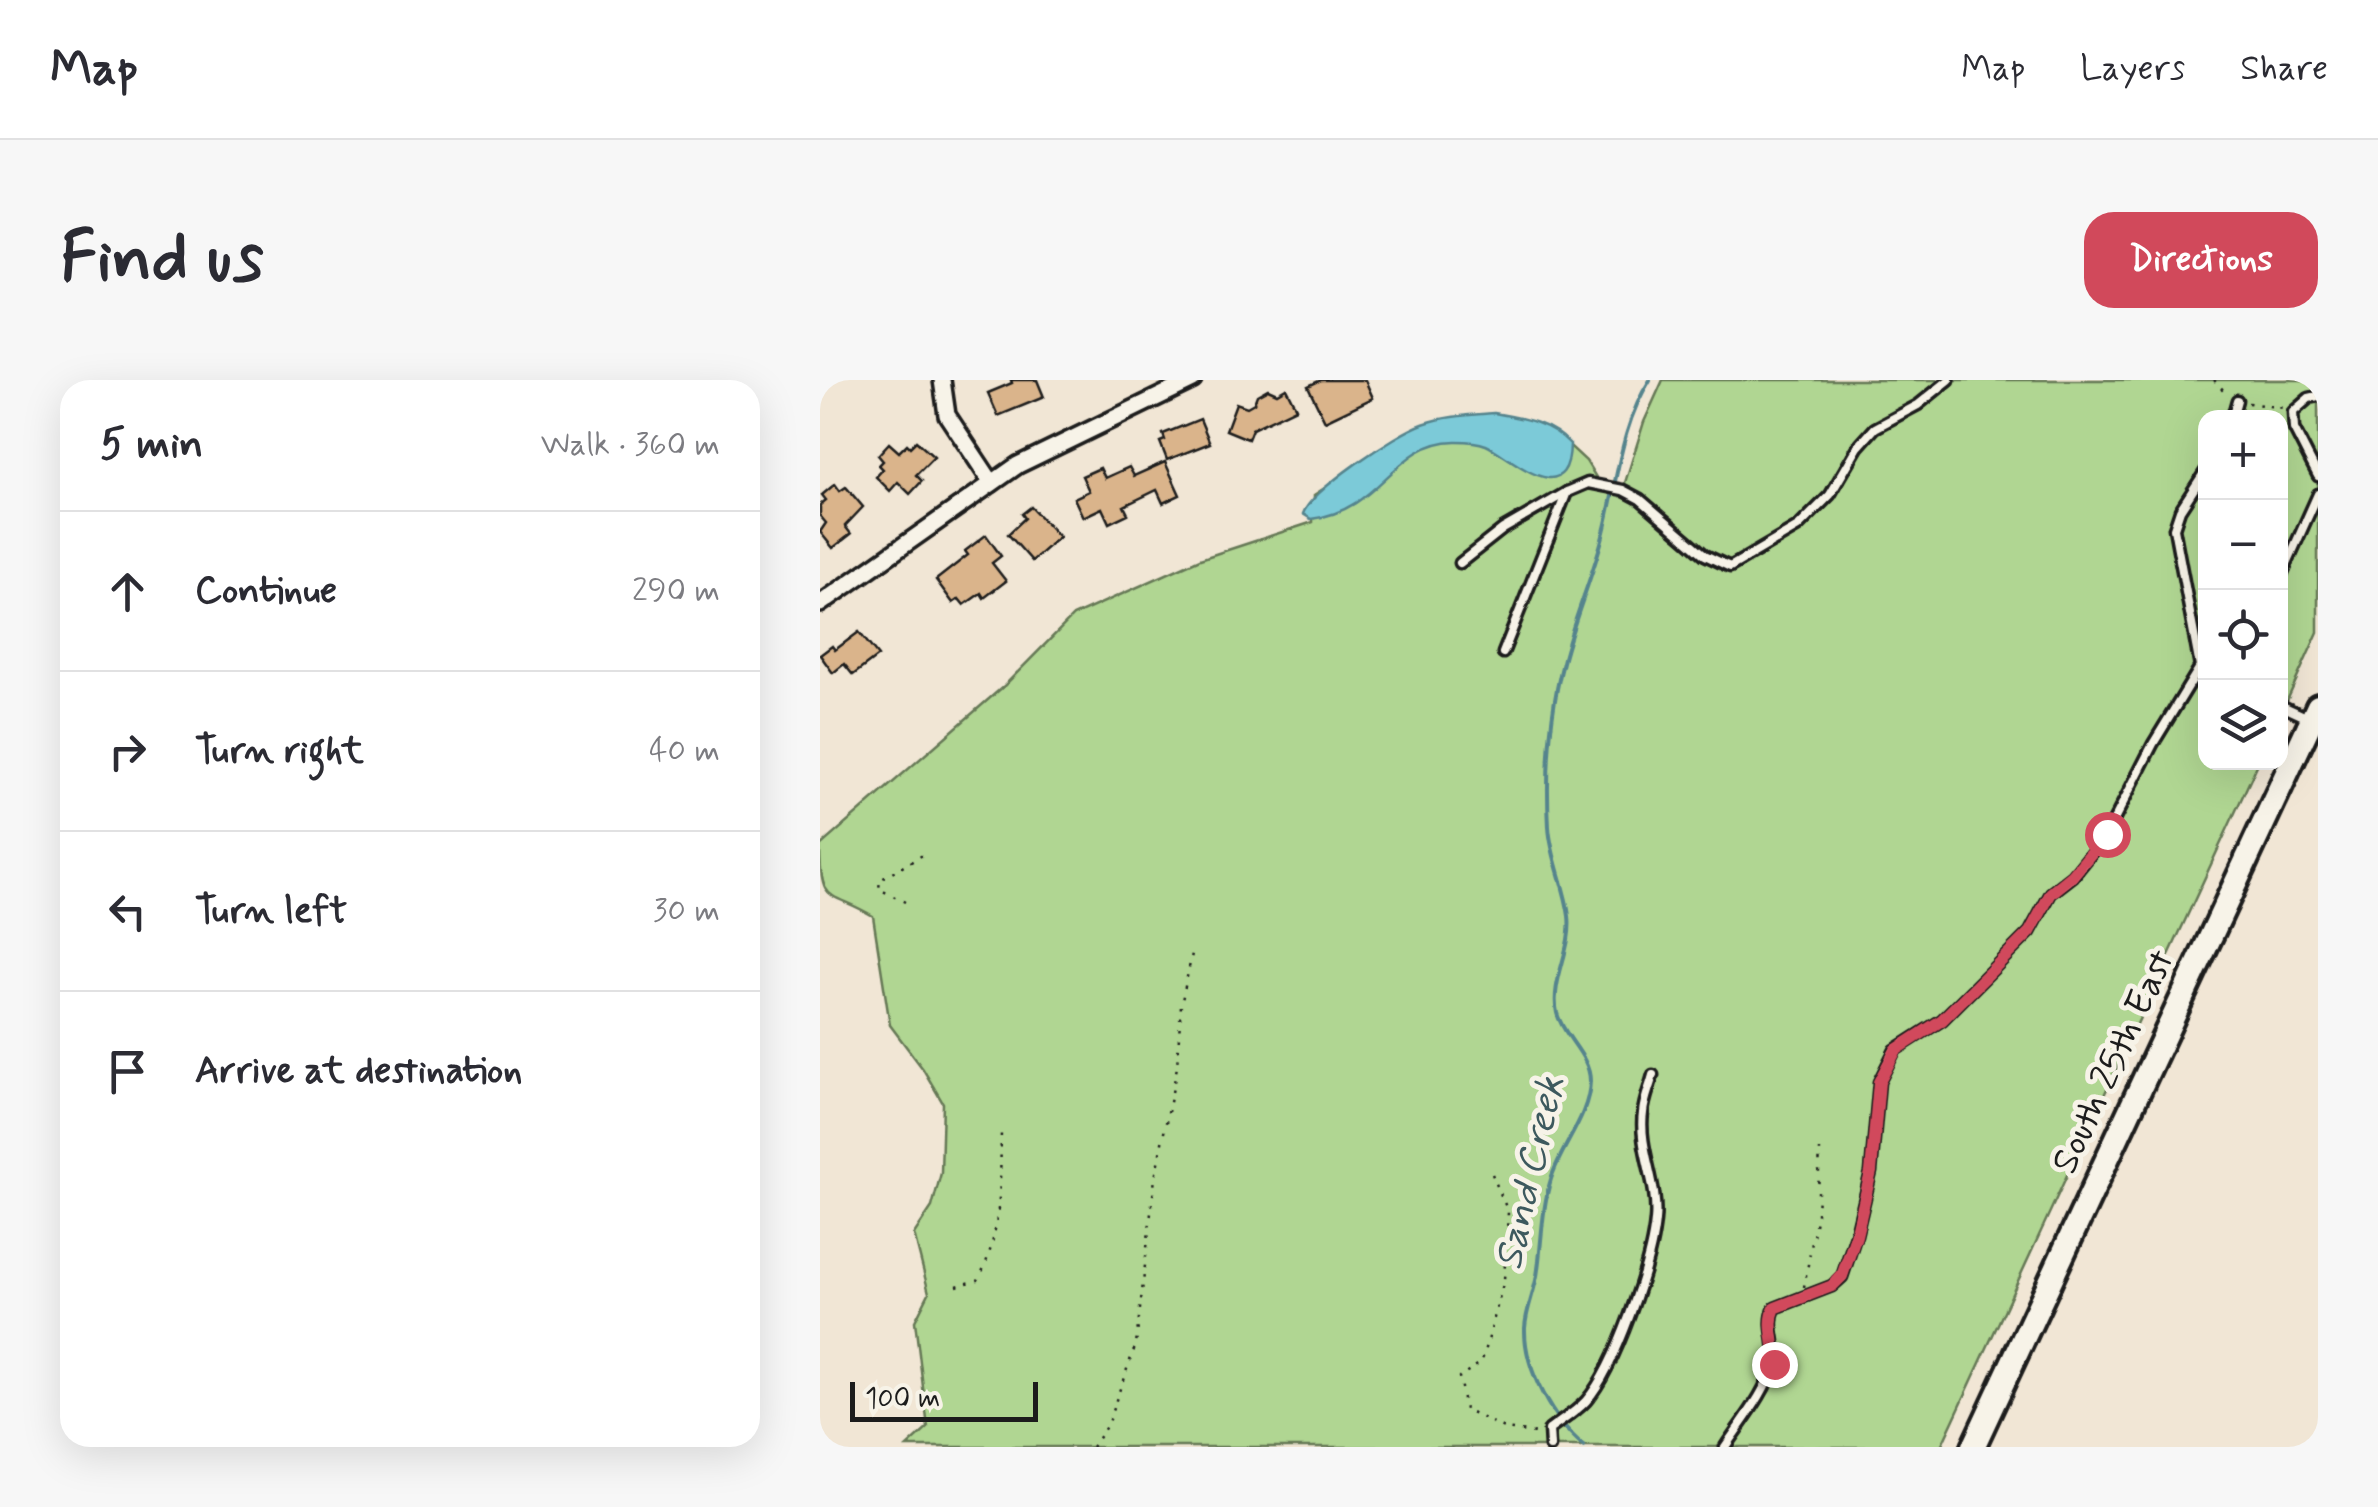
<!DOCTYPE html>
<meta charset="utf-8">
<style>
body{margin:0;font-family:Mynerve,sans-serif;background:#f7f7f7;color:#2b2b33}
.controls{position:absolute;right:30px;top:30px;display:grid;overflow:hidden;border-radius:20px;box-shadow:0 10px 40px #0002}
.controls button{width:90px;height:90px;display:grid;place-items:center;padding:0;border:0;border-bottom:2px solid #e1e1e2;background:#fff;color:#2b2b33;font:50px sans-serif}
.scale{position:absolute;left:30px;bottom:25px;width:188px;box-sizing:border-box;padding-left:10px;border:5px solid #1c1c1c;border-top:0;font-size:28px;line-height:35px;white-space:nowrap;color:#1c1c1c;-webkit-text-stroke:8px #f7f3e8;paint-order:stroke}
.stop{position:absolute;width:30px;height:30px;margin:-22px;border:8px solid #d1495b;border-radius:50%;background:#fff}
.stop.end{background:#d1495b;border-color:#fff;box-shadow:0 2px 10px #0008}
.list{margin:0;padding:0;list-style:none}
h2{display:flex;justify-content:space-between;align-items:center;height:130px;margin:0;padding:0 40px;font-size:42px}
h2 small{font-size:32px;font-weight:400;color:#7c7c81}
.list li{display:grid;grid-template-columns:65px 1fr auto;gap:30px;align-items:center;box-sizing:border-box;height:160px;padding:0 40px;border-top:2px solid #e1e1e2}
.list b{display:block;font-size:38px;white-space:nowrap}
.list em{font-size:32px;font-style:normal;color:#7c7c81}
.icon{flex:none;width:55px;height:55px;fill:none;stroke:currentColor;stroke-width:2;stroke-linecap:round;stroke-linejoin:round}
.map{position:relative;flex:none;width:1498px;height:1067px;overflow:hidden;border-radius:30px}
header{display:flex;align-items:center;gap:60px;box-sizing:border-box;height:140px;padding:0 50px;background:#fff;border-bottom:2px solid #e1e1e2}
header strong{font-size:48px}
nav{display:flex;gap:55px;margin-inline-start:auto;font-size:35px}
.intro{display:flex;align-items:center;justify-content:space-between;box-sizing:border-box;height:240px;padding:0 60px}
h1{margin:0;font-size:70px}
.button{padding:25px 45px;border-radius:30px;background:#d1495b;color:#fff;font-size:35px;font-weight:700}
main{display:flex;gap:60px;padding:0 60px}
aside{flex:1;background:#fff;border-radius:30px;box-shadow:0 10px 40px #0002}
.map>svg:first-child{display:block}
.green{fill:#b0d692;stroke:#667957;stroke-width:2.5}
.water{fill:#7bcad8;stroke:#55848d;stroke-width:2.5}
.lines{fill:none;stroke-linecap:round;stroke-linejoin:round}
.stream{stroke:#55848d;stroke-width:4}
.building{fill:#dab48b;stroke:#1c1c1c;stroke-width:2.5}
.lane-casing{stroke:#1c1c1c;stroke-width:15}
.street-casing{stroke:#1c1c1c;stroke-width:22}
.secondary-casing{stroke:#1c1c1c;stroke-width:30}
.path{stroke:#1c1c1c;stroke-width:2.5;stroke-dasharray:2.5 8;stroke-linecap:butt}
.lane{stroke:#f7f3e8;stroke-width:8}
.street{stroke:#f7f3e8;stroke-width:15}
.secondary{stroke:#f7f3e8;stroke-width:22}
.route{stroke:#d1495b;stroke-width:12}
.labels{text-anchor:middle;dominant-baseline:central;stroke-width:10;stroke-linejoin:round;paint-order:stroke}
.street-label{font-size:38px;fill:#1c1c1c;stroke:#f7f3e8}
.water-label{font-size:40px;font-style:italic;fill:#3d595e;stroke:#f7f3e8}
</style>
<header>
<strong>Map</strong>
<nav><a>Map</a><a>Layers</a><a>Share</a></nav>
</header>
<div class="intro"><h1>Find us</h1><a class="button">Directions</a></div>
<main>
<aside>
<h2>5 min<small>Walk · 360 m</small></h2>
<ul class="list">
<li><svg class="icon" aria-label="ahead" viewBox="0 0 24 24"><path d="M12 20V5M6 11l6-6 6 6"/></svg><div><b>Continue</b></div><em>290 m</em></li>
<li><svg class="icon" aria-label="right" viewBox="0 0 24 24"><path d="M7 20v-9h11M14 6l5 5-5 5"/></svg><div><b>Turn right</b></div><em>40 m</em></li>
<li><svg class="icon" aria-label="left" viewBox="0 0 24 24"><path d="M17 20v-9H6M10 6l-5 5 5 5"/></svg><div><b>Turn left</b></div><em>30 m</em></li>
<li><svg class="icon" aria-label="arrive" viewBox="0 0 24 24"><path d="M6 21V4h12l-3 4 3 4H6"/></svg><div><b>Arrive at destination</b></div></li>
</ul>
</aside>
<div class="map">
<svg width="1498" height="1067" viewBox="0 0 1498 1067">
<rect width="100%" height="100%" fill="#f1e6d5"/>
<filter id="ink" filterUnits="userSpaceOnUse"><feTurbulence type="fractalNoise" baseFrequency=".01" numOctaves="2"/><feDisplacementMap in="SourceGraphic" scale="20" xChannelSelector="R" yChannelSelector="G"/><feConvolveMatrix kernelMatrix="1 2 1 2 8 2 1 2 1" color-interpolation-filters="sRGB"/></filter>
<g filter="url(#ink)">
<!-- green -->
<path class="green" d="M843,0H1498V252L1461,334L1460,38H1386V382L1438,383L1121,1067H87L108,1048L95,941L109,913L94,854L112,827L121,793L123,723L103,689L70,645L53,536C10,510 0,527 0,466L185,305L253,236L380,179L493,142L494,115L585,56L738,55L766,81L780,104L803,109L824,42Z"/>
<!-- water -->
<path class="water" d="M674,33C702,38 730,42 750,64C749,134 690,76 666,65C656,61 646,61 636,61C573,62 563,130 491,139L483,134C491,110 577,53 603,44C626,36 650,35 674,33Z"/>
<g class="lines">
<!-- stream -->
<path class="stream" d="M764,1067C733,1041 704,990 705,948C706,928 716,909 718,889C722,859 722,828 731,799C741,766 769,737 770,701C770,675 743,657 737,633C730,601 753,569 749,536C745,506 731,478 729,447C726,392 729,336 743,282C754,238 773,196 784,152C797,101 801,45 830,0"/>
</g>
<!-- building -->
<g class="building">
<polygon points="191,0 217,0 224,17 178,36 168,13 192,3"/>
<polygon points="501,0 545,0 553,18 505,41 488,6"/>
<polygon points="466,8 476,28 432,49 428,59 406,50 416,23 427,27 434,23 437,15 448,9 457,13"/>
<polygon points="380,39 390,63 347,80 340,62 345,60 343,54"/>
<polygon points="96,61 114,77 96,95 102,101 90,114 78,102 70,111 56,97 63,89 59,85 63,81 58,75 69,63 79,72 87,64 90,67"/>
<polygon points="345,82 360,115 343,123 337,110 304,126 308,134 289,143 282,128 263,137 254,118 269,111 262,96 280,88 285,98 309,87 314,96"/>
<polygon points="15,104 20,111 26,107 43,127 25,146 31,154 13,168 0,152 6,143 0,136 0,125 6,120 2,115"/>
<polygon points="211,127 239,157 212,181 188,154 205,138 202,134"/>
<polygon points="166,155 181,176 172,183 186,201 164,218 161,213 144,225 139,219 133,223 116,200 148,175 145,171"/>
<polygon points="39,252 58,276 33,295 24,284 13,293 0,275 12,266 15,270"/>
</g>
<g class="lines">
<defs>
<g id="lane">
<polyline points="1498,16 1489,18 1473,32 1474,49 1498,96"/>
<polyline points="1412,38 1417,20"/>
<polyline points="640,183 683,149 747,112 768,103 803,110 820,119 885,175 910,187 978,147 1010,115 1038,67 1055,48 1098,25 1129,0"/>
<polyline points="1460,199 1498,114"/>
<polyline points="683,273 747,112"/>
<polyline points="1460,325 1488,338"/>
<path d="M730,1067L729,1050C741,1041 756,1032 766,1021C795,988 831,884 835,841C839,804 818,769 823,733C824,720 830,707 833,695"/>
<path d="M905,1067C922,1041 946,1013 954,983C959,964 946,947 955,928L1012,906L1022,897L1036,855L1051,792L1059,702L1075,670L1122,640L1210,552L1231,513L1253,496L1287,454L1333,364L1380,287L1354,148L1360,130L1386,90"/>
</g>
<g id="street">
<polyline points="122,0 127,35 172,103"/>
<polyline points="0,224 198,85 373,0"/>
</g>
<polyline id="secondary" points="1153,1067 1498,326"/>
</defs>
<!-- lane casing -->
<use href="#lane" class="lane-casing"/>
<!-- street casing -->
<use href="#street" class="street-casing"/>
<!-- secondary casing -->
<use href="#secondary" class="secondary-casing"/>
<!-- path -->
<g class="path">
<polyline points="1394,0 1407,14"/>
<polyline points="1428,23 1464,28"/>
<polyline points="85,522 59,509 60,500 106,473"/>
<polyline points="672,794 688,832 684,900 664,976 659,984 639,997 645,1030 686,1049 721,1054"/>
<path d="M137,906L158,900C182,856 180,800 181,751"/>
<polyline points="984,907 997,834 1000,770"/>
<polyline points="272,1067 287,1045 316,964 335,798 357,687 361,625 373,569"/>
</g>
<!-- lane -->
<use href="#lane" class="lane"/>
<!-- street -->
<use href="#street" class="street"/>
<!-- secondary -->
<use href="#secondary" class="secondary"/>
</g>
</g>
<g class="lines" filter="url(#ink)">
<!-- route -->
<path class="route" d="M954,984C958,965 946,947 955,928L1012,906L1022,896L1036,856L1051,792L1059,702L1076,670L1122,640L1210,552L1231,513L1252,496L1287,454"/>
</g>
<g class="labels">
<!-- street labels -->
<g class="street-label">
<text transform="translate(1294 682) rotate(-65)">South 25th East</text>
</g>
<!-- water labels -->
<g class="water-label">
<text transform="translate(711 793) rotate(-77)">Sand Creek</text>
</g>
</g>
</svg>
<div class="controls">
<button>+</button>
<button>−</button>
<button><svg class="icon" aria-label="locate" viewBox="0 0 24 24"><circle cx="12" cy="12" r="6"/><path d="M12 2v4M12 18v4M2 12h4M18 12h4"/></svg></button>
<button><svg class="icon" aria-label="layers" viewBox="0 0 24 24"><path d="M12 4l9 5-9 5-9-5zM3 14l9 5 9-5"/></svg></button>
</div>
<div class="scale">100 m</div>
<div class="stop" style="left:1287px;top:454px"></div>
<div class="stop end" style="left:954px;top:984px"></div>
</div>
</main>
